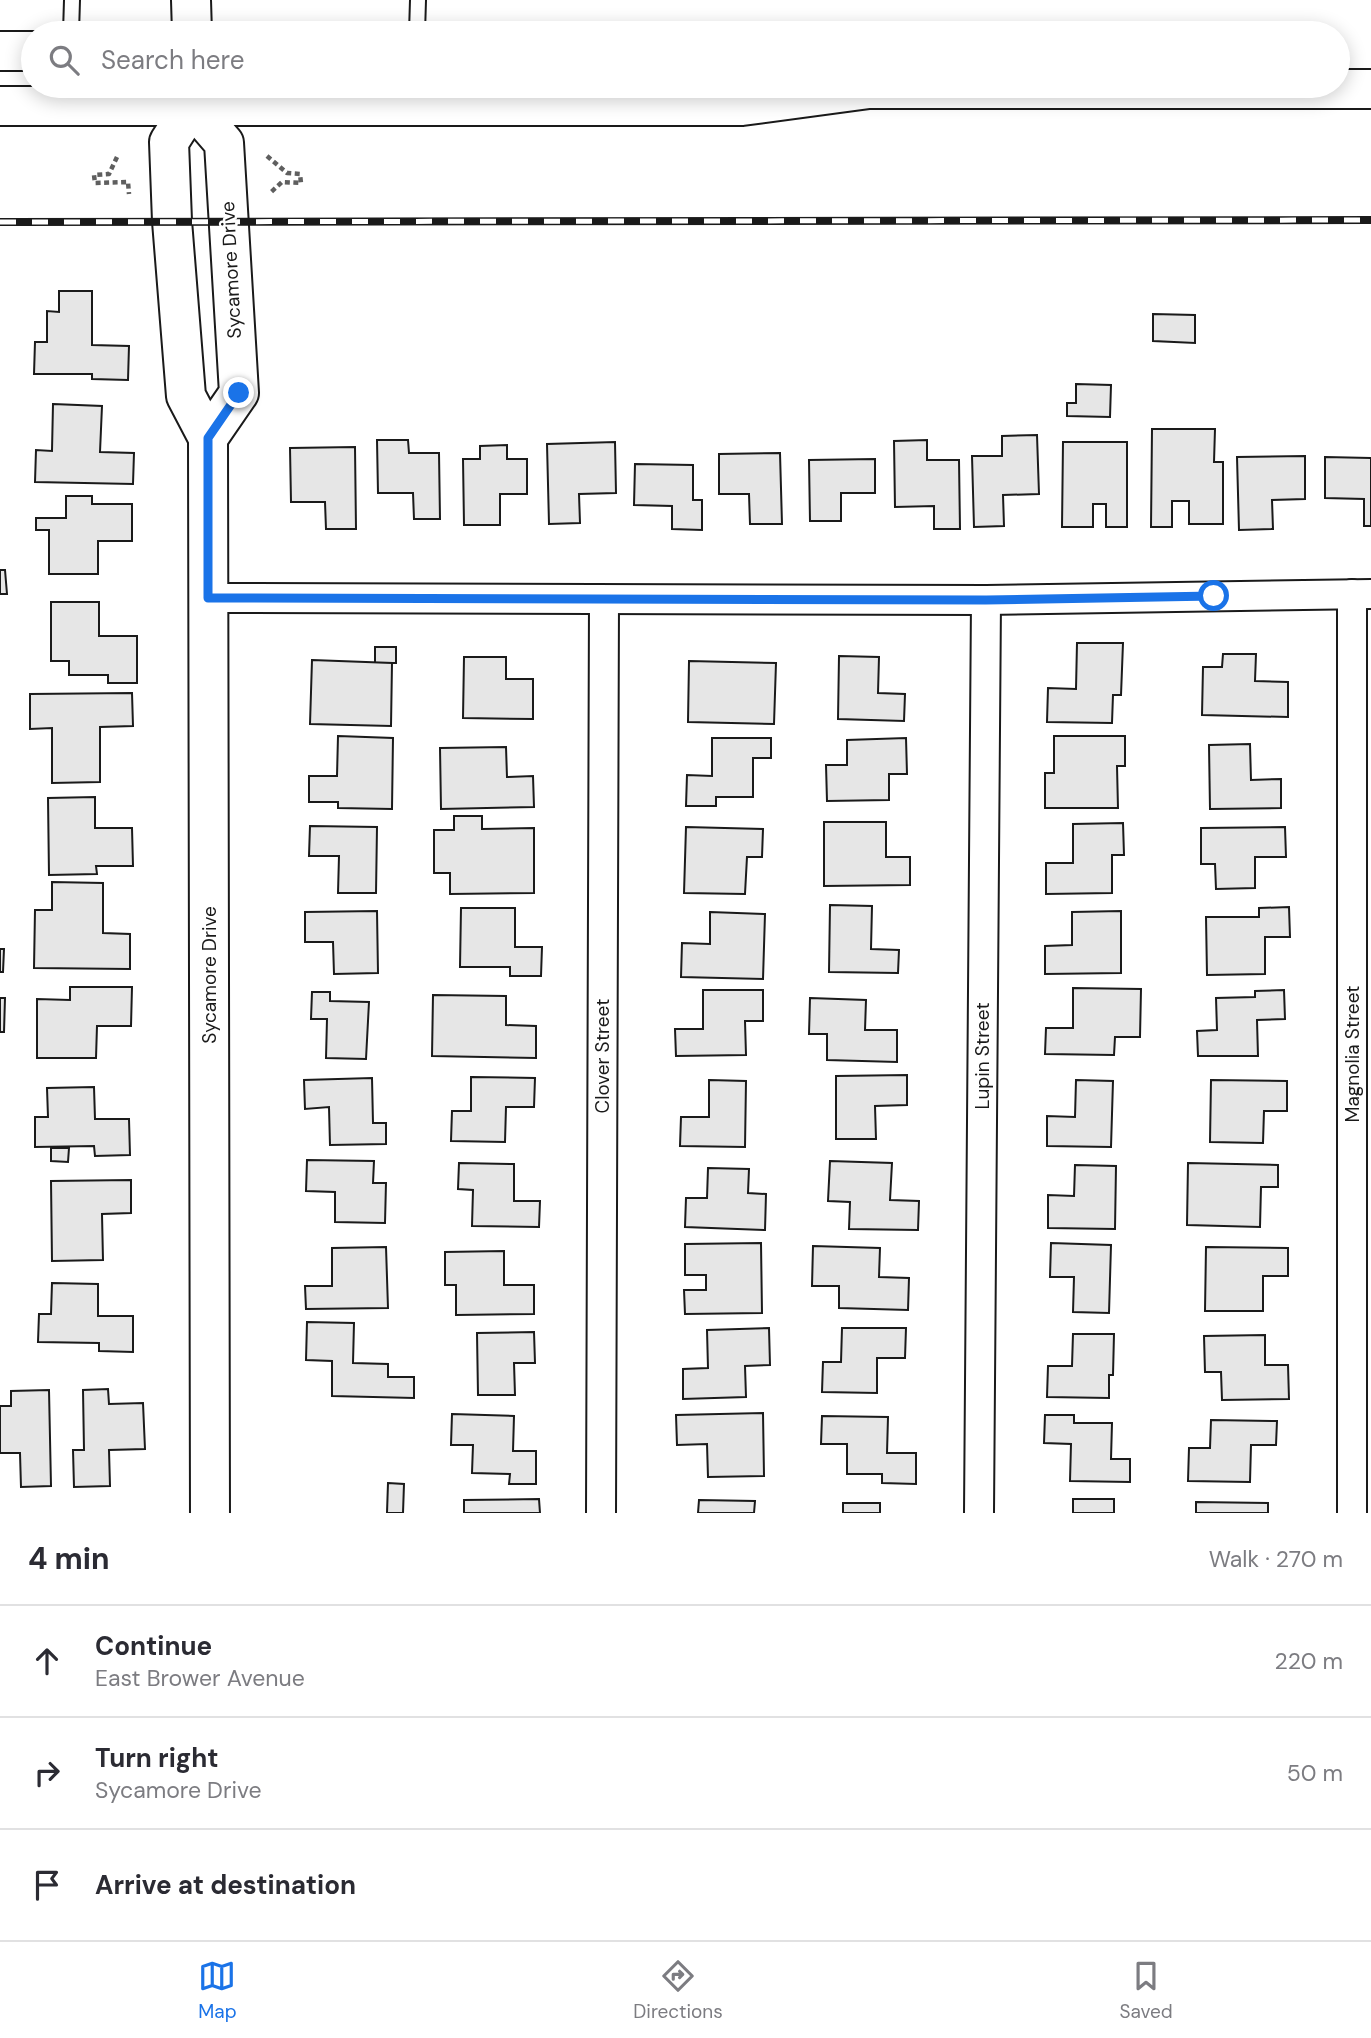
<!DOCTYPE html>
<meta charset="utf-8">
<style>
body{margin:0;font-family:"DM Sans",sans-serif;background:#f2f2f3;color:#2b2b33}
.stop{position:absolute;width:21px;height:21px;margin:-16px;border:5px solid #1a73e8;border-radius:50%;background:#fff}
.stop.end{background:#1a73e8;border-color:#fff;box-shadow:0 2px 7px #0008}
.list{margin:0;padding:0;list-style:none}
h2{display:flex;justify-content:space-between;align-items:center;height:91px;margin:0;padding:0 28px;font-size:30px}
h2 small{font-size:23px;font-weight:400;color:#7c7c81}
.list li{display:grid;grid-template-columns:46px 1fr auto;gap:21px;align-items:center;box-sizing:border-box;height:112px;padding:0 28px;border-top:2px solid #e1e1e2}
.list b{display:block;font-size:26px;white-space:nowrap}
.list p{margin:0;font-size:23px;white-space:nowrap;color:#7c7c81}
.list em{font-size:23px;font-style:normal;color:#7c7c81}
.icon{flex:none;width:38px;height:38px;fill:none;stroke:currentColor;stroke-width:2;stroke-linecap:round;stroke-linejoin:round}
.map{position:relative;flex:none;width:1371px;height:1513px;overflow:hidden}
.search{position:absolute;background:#fff;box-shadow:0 4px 18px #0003;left:21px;right:21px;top:21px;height:77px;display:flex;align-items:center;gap:18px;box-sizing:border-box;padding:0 24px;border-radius:38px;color:#7c7c81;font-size:26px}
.sheet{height:427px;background:#fff}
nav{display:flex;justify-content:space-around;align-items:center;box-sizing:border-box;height:98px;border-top:2px solid #e1e1e2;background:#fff;font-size:19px;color:#7c7c81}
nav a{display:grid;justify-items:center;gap:4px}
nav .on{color:#1a73e8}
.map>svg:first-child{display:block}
.building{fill:#e6e6e6;stroke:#1a1a1a;stroke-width:2}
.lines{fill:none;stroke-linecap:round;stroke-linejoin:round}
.lane-casing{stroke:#1a1a1a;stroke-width:18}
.street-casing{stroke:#1a1a1a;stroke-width:32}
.secondary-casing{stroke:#1a1a1a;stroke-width:42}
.primary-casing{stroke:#1a1a1a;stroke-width:42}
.path{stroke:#5f5f5f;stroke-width:4.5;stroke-dasharray:5 3.5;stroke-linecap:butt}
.lane{stroke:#fff;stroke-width:14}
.street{stroke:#fff;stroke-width:28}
.secondary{stroke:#fff;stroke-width:38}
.primary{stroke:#fff;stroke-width:38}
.rail-casing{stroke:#1a1a1a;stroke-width:8}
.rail{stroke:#fff;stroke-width:5;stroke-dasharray:16;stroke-linecap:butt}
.route{stroke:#1a73e8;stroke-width:9}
.labels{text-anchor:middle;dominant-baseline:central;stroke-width:5;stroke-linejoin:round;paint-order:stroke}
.street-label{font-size:19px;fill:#1a1a1a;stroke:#fff}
</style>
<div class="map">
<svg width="1371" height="1513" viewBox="0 0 1371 1513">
<rect width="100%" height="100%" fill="#fff"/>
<!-- building -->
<g class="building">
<polygon points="59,291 92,291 92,345 129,346 128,380 92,379 92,374 34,374 35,342 47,342 47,311 59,312"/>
<polygon points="1153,314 1195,315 1195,343 1153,341"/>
<polygon points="1076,384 1111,385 1110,417 1067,416 1067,403 1076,403"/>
<polygon points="53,404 102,406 100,452 134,453 133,484 35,482 36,450 52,451"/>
<polygon points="1152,429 1215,429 1214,462 1223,462 1223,524 1189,524 1189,501 1172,501 1172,527 1151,527"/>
<polygon points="1037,435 1039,494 1003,495 1004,526 974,527 972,456 1002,456 1002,436"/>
<polygon points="377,440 408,440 409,453 439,453 440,519 414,519 413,493 378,493"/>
<polygon points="927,440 927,460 959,460 960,529 934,529 934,506 895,507 894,441"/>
<polygon points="615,442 616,493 579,494 580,523 549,524 547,444"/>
<polygon points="1063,442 1127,442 1127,527 1106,527 1106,504 1093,504 1093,527 1062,527"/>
<polygon points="507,445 507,459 527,459 527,494 500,494 500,525 464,525 463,459 480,459 480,446"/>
<polygon points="355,447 356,529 326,529 325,502 291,502 290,448"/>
<polygon points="780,453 782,524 750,524 749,494 719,494 719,454"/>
<polygon points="1305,456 1305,499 1272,500 1273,529 1239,530 1237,457"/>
<polygon points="1325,457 1371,458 1371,526 1364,526 1364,499 1325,498"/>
<polygon points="875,459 875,493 841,493 841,521 810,521 809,460"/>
<polygon points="635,464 693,465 693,500 702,500 702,530 672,529 672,506 634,505"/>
<polygon points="66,496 92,496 92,504 132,504 132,541 98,541 98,574 49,574 49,530 36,530 36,518 66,518"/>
<polygon points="0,570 5,570 7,594 0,594"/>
<polygon points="51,602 99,602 99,636 137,636 137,683 108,683 108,675 69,675 69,661 51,661"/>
<polygon points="1077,643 1123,643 1121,695 1113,695 1112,723 1047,722 1048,688 1076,689"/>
<rect x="375" y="647" width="21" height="16"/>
<polygon points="1223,654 1256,654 1255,681 1288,682 1288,717 1202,715 1203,667 1222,667"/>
<polygon points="839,656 879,657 878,693 905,694 904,721 838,719"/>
<polygon points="464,657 506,657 506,679 533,679 533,719 463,718"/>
<polygon points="312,660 392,663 391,726 310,724"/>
<polygon points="689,661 776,663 774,724 688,722"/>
<polygon points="132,693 133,726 100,727 100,782 52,783 52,728 30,729 30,694"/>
<polygon points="338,736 393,738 392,809 338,808 338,802 309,802 309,776 337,776"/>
<polygon points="1054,736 1125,736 1125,766 1117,766 1118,808 1045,808 1045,773 1054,773"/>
<polygon points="712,738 771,738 771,758 753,758 753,797 716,797 716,806 686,806 687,775 712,776"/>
<polygon points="906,738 907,774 889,774 889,800 827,801 826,765 847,765 847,740"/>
<polygon points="1250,744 1251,780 1281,779 1281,808 1210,809 1209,745"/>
<polygon points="506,747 507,777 533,776 534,807 441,809 440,748"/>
<polygon points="95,797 95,828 132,828 133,866 96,866 97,874 49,875 48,798"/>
<polygon points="454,816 482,816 482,829 534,828 534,893 450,894 450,873 434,873 434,830 454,830"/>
<polygon points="824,822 886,822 886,857 910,857 910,885 824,886"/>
<polygon points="1123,823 1124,855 1112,855 1112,893 1046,894 1046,863 1073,863 1073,824"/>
<polygon points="310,826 377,827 376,893 338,893 339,856 309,856"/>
<polygon points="686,827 763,829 762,857 747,857 745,894 684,893"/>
<polygon points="1285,827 1286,857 1255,857 1255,888 1216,889 1215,864 1201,864 1201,828"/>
<polygon points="52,882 103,883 103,933 130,934 130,969 34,968 35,910 52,910"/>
<polygon points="830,905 872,906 871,949 899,950 898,973 829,972"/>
<polygon points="1289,907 1290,937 1265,937 1265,974 1207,975 1206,917 1259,917 1259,908"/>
<polygon points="461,908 515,908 515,947 542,947 541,976 510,976 510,967 460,967"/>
<polygon points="377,911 378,973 334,974 333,942 305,942 305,912"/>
<polygon points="1121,911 1121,973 1045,974 1045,946 1072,945 1072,912"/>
<polygon points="710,912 765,914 763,979 681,977 682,943 710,944"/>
<polygon points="0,949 4,949 3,972 0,972"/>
<polygon points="70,987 132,987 131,1026 97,1026 96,1058 37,1058 37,999 70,1000"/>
<polygon points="1073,988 1141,989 1140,1037 1115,1037 1114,1055 1045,1054 1046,1028 1073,1028"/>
<polygon points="703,990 763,990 763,1021 745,1021 746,1055 676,1056 675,1029 703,1029"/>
<polygon points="1284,990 1285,1019 1257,1020 1258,1056 1198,1056 1197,1031 1217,1030 1216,998 1255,997 1255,991"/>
<polygon points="312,992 330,992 330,1001 369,1002 366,1059 326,1058 327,1019 311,1019"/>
<polygon points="433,995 506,996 506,1025 536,1026 536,1058 432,1056"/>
<polygon points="0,998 5,998 4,1032 0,1032"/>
<polygon points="810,998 866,1000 865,1030 897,1030 897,1062 827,1060 827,1034 809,1034"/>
<polygon points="907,1075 907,1105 875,1106 876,1139 836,1139 836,1076"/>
<polygon points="471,1077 535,1078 534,1107 506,1107 505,1142 451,1141 452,1111 471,1111"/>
<polygon points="372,1078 373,1123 386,1123 386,1144 330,1145 329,1107 305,1109 304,1080"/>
<polygon points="709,1080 746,1081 745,1147 680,1146 681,1117 709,1117"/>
<polygon points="1076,1080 1113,1081 1111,1147 1047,1146 1047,1116 1075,1117"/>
<polygon points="1211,1080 1287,1081 1287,1111 1264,1111 1263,1143 1210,1142"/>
<polygon points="94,1087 95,1119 129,1119 130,1155 95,1156 94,1146 35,1147 35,1117 48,1117 47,1088"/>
<polygon points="51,1148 69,1148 68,1162 51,1161"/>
<polygon points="307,1160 374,1161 373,1183 386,1183 385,1223 335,1222 335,1192 306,1191"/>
<polygon points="830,1161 892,1163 890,1200 919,1201 918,1230 849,1229 850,1202 828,1201"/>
<polygon points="459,1163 514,1164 514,1201 540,1201 539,1227 472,1226 473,1190 458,1189"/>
<polygon points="1188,1163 1278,1165 1278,1187 1261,1187 1260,1227 1187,1225"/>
<polygon points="1075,1165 1116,1166 1115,1229 1048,1228 1048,1195 1074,1196"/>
<polygon points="708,1168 749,1169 748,1193 766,1194 765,1230 685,1227 686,1198 707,1198"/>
<polygon points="131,1180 131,1213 102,1214 103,1260 52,1261 51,1181"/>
<polygon points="761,1243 762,1313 685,1314 684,1290 706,1290 706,1275 685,1275 685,1244"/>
<polygon points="1051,1243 1111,1245 1109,1313 1073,1312 1074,1277 1050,1277"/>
<polygon points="813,1246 880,1248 879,1277 909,1278 908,1310 839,1308 839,1286 812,1286"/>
<polygon points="386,1247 388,1308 306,1309 305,1286 332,1286 332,1248"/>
<polygon points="1206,1247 1288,1248 1288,1276 1263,1276 1263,1311 1205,1311"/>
<polygon points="504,1251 504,1285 534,1285 534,1314 456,1315 456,1285 445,1285 445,1252"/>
<polygon points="52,1283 98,1284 98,1316 133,1316 133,1352 99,1351 99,1343 38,1342 39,1314 51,1314"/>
<polygon points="307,1322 354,1323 353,1363 388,1364 388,1377 414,1377 414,1398 332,1396 332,1361 306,1360"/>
<polygon points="769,1328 770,1365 745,1366 746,1397 683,1399 683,1369 708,1368 707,1330"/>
<polygon points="842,1328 906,1328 905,1358 877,1358 877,1393 822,1392 823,1362 841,1362"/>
<polygon points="534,1332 535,1363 514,1363 515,1395 478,1395 477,1333"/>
<polygon points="1073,1334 1114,1334 1113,1375 1109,1375 1109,1398 1047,1397 1048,1366 1072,1366"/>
<polygon points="1265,1335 1265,1365 1288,1365 1289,1399 1222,1400 1221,1372 1205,1372 1204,1336"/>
<polygon points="108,1389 109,1404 143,1403 145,1449 109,1450 110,1486 74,1487 73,1450 84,1450 83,1390"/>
<polygon points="49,1390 51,1486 21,1487 20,1453 0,1453 0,1406 11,1406 11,1391"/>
<polygon points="763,1413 764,1476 708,1477 707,1444 677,1445 676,1415"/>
<polygon points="452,1414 514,1416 513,1451 536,1451 536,1484 509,1484 510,1474 472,1473 473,1445 451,1445"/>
<polygon points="1045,1415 1074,1415 1074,1423 1112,1423 1111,1459 1130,1459 1130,1482 1070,1481 1071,1444 1044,1443"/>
<polygon points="822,1416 888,1417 887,1453 916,1453 916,1484 882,1483 882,1474 847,1474 847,1444 821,1444"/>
<polygon points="1211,1420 1277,1421 1276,1445 1251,1445 1250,1482 1188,1481 1189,1448 1210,1448"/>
<polygon points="388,1483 404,1484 403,1513 387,1513"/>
<polygon points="539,1499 540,1513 464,1513 464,1500"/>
<rect x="1073" y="1499" width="41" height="14"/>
<polygon points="699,1500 755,1501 754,1513 698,1513"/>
<polygon points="1196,1502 1268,1503 1268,1513 1196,1513"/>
<rect x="843" y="1503" width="37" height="10"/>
</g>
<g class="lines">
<defs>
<g id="lane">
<polyline points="71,33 72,0"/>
<polyline points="417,33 418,0"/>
</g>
<g id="street">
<polyline points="1352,594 1352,1513"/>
<polyline points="208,598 986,600 1371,594"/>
<polyline points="601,1513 604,600"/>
<polyline points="979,1513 986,600"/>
</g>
<g id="secondary">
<polyline points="191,0 192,33"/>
<polyline points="192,86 192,106 169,142 172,221 186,396 208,438 210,1513"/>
<polyline points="192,106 224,143 239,393 208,438"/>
</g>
<g id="primary">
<polyline points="0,51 33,51"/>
<polyline points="0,106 742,106 869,89 1371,89"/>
</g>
</defs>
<!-- lane casing -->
<use href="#lane" class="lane-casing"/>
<!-- street casing -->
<use href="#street" class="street-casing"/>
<!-- secondary casing -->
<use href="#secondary" class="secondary-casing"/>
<!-- primary casing -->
<use href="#primary" class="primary-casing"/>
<!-- path -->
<g class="path">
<polyline points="267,156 287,173 300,174 301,183 282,182 270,193"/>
<polyline points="117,157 109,174 94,175 95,183 128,182 129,194"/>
</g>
<!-- lane -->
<use href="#lane" class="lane"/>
<!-- street -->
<use href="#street" class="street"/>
<!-- secondary -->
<use href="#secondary" class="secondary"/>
<!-- primary -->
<use href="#primary" class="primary"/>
<defs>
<polyline id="rail" points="0,222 1371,220"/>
</defs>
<!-- rail casing -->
<use href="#rail" class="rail-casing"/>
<!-- rail -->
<use href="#rail" class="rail"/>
</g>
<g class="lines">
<!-- route -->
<polyline class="route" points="239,393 208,438 208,598 986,600 1214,596"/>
</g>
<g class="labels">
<!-- street labels -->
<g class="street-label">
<text transform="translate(231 270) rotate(-93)">Sycamore Drive</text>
<text transform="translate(209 975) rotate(-90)">Sycamore Drive</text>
<text transform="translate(1352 1054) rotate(-90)">Magnolia Street</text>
<text transform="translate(602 1056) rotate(-90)">Clover Street</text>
<text transform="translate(982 1056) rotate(-90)">Lupin Street</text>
</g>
</g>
</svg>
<div class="stop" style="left:1214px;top:596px"></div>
<div class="stop end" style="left:239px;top:393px"></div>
<div class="search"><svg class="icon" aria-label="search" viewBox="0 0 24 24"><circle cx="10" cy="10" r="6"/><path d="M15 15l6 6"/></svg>Search here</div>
</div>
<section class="sheet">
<h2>4 min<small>Walk · 270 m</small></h2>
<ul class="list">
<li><svg class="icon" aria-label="ahead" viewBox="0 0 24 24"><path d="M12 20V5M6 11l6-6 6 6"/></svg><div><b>Continue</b><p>East Brower Avenue</p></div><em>220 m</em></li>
<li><svg class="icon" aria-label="right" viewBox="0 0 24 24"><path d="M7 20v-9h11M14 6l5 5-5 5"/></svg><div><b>Turn right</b><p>Sycamore Drive</p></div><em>50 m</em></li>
<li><svg class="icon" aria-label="arrive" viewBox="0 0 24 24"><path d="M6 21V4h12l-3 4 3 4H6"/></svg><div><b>Arrive at destination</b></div></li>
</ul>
</section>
<nav>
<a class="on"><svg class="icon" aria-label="map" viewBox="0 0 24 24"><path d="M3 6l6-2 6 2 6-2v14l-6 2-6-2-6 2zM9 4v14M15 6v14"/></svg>Map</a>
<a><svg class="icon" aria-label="directions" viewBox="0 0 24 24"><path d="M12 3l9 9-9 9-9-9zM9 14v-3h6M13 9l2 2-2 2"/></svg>Directions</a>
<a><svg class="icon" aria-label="saved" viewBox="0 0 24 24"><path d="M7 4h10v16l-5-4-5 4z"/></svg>Saved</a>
</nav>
